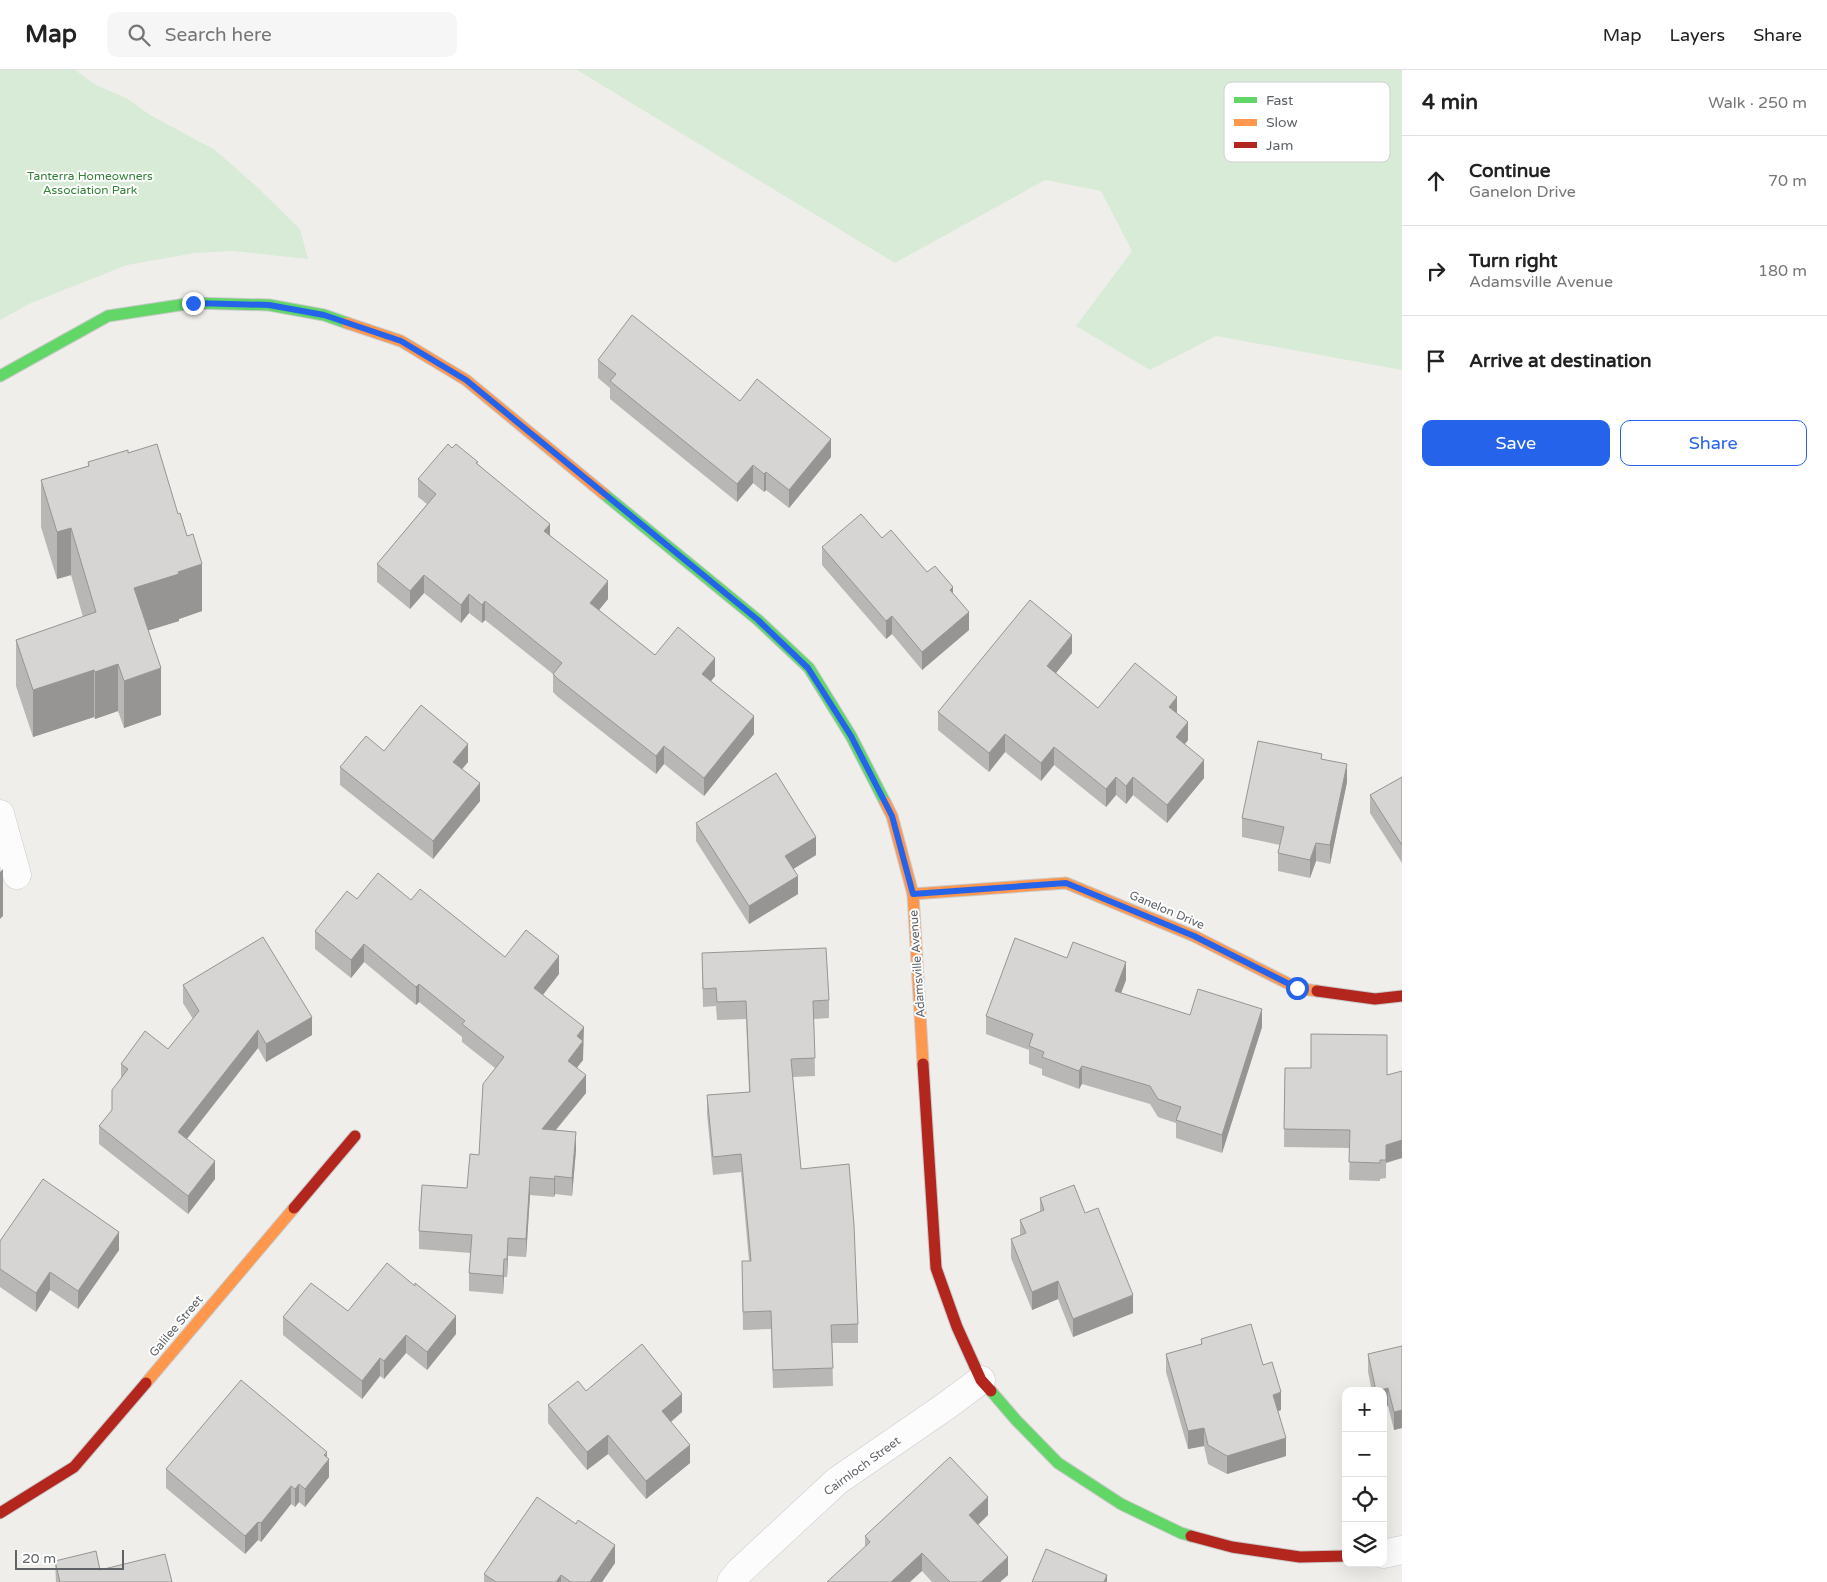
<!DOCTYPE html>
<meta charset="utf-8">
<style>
body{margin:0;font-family:"Varela Round",sans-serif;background:#f6f6f6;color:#222}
.controls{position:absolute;right:15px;bottom:15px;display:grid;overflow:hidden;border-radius:10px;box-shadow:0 5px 20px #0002}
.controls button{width:45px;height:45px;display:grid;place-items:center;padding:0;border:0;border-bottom:1px solid #e0e0e0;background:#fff;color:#222;font:25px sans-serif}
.scale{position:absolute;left:15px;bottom:12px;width:109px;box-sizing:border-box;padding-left:5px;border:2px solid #5f6368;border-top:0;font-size:14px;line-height:18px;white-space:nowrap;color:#5f6368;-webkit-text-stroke:4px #fff;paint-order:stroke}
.stop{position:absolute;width:15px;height:15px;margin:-11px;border:4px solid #2563eb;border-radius:50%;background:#fff}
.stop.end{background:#2563eb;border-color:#fff;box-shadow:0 1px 5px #0008}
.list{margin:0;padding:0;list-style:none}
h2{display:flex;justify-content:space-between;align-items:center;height:65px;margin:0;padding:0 20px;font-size:21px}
h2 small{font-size:16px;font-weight:400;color:#767676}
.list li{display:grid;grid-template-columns:32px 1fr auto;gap:15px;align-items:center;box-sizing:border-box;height:90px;padding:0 20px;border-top:1px solid #e0e0e0}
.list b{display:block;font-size:19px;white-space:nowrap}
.list p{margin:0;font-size:16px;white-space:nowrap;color:#767676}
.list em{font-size:16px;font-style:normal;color:#767676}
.actions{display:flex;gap:10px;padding:15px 20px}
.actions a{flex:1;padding:11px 0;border:1px solid #2563eb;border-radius:10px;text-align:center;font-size:18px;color:#2563eb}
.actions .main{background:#2563eb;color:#fff}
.icon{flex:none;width:28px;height:28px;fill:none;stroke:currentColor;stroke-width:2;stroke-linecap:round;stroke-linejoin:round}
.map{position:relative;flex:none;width:1402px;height:1512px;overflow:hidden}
header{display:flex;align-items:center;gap:30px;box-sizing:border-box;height:70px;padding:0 25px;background:#fff;border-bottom:1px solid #e0e0e0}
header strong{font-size:24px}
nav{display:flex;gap:28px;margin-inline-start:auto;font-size:18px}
.search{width:350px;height:45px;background:#f6f6f6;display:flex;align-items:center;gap:12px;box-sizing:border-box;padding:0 18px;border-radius:10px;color:#767676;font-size:19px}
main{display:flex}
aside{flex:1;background:#fff}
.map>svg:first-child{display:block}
.green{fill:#d8ebd6}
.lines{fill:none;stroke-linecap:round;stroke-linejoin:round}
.street-casing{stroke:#cbcccc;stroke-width:29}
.fast-casing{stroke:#cacacb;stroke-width:13}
.slow-casing{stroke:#cacacb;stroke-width:13}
.jam-casing{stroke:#cacacb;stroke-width:13}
.street{stroke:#fdfcfc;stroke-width:28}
.fast{stroke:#63d668;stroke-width:11}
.slow{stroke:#ff974d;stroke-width:11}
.jam{stroke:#b3261e;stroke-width:11}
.wall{fill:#b8b7b5}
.shaded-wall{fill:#969594}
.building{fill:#d6d5d3;stroke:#969594}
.route{stroke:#2563eb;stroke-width:6}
.labels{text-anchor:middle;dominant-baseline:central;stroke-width:4;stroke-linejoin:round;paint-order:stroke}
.park-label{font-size:12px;fill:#348238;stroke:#fff}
.street-label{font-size:12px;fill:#5f6368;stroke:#fff}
.key{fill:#fff;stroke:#cfd0d2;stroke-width:1}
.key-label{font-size:14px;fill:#5f6368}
</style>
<header>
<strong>Map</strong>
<div class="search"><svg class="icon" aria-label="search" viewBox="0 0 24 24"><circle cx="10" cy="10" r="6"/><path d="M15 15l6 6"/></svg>Search here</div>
<nav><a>Map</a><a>Layers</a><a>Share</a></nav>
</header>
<main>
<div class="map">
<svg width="1402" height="1512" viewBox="0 0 1402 1512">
<rect width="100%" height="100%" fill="#efeeea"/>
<!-- green -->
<g class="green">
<polygon points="0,0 75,0 96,15 126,28 150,45 215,80 256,116 300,159 308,189 233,181 195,183 127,195 31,233 0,250"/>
<polygon points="577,0 1402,0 1402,300 1216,266 1150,300 1076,256 1132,181 1101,121 1045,110 895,193"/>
</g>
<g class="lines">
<defs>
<g id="street">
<polyline points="0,744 17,805"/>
<polyline points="1383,1484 1402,1480"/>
<polyline points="731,1512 739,1502 837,1411 946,1336 981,1310"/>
</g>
<g id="fast">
<polyline points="0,306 108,246 193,233 269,235 324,245 347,253"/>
<polyline points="604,424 758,550 809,598 851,666 885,732"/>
<polyline points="991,1321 1016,1350 1058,1393 1121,1434 1181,1463 1191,1466"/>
</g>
<g id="slow">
<polyline points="347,253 401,271 466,310 604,424"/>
<polyline points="885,732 892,746 913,824 923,994"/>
<polyline points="913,824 1066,813 1194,866 1297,918 1317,921"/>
<polyline points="146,1313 294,1138"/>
</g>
<g id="jam">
<polyline points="1317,921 1375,929 1402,926"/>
<polyline points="923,994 936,1198 957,1257 981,1310 991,1321"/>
<polyline points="294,1138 355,1066"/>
<polyline points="0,1443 74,1397 146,1313"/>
<polyline points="1191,1466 1232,1477 1300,1487 1346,1486"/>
</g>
</defs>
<!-- street casing -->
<use href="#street" class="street-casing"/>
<!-- fast casing -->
<use href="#fast" class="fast-casing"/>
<!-- slow casing -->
<use href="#slow" class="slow-casing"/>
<!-- jam casing -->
<use href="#jam" class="jam-casing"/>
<!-- street -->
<use href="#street" class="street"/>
<!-- fast -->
<use href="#fast" class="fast"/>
<!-- slow -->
<use href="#slow" class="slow"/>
<!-- jam -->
<use href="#jam" class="jam"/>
</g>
<!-- wall -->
<g class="wall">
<polygon points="598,290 740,331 831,387 789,438 766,420 764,422 753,413 737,432 610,329 610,318 598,308"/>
<polygon points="452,378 478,394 550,465 608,529 599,540 655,585 715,606 711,611 754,664 704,726 664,694 656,704 558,627 553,622 553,604 485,550 482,553 469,543 461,553 424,523 410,539 377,512 377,494 427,434 418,427 418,409"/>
<polygon points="88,392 202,541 179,549 179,551 148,560 161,645 124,658 118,641 95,649 94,647 33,667 16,616 16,570 83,547 71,505 57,509 41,457 41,410 88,396"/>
<polygon points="882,468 927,502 953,524 969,560 922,600 892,564 886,569 822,495 822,477"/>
<polygon points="1072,583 1056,603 1098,638 1177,643 1188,670 1185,674 1204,708 1167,753 1133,725 1126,734 1116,725 1106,737 1054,695 1041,711 1005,682 989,702 938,660 938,642"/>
<polygon points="384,681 468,692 462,699 480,731 433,789 340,715 340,697"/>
<polygon points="1322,689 1347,712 1330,794 1316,791 1310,808 1278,801 1278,783 1280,775 1242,767 1242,748"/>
<polygon points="1402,707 1402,793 1370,743 1370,725"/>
<polygon points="696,753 816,785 793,799 798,824 749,854 696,771"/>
<polygon points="357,829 411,830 505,887 559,904 543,925 584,975 583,976 583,990 577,997 586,1023 555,1060 576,1080 572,1126 555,1124 554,1127 530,1125 526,1187 508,1186 507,1207 504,1207 503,1224 469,1221 469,1203 471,1183 419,1179 419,1161 467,1118 479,1085 495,998 462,972 462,967 419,932 416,935 364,892 351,908 315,879 315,861"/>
<polygon points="702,883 829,930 829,948 814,949 815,1006 793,1007 801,1099 858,1254 858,1273 832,1273 833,1316 773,1318 771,1259 743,1260 742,1191 749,1191 741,1102 713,1105 707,1044 707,1025 749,1022 746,949 717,950 716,936 703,937"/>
<polygon points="1126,910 1121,923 1190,945 1262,957 1222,1083 1176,1068 1176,1053 1158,1047 1150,1034 1082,1014 1079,1019 1042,1005 1042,999 1029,994 1029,980 986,964 986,946"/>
<polygon points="183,915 312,965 266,992 258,978 187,1069 215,1109 188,1144 99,1074 99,1056 112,1040 121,1008 121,994 168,979 193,949 183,933"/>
<polygon points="1285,998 1387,1005 1386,1108 1380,1109 1380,1111 1349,1110 1350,1078 1284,1077"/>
<polygon points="1040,1128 1085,1143 1133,1243 1073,1267 1058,1229 1032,1240 1011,1188 1011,1169 1020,1166 1020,1150 1040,1142"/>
<polygon points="0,1171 119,1180 78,1239 50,1220 36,1242 0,1217"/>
<polygon points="348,1241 456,1264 427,1300 406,1283 384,1309 380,1306 362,1329 283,1265 283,1247"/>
<polygon points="1201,1269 1281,1340 1278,1341 1286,1386 1227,1404 1208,1394 1204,1376 1188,1379 1166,1302 1166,1284 1201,1274"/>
<polygon points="1402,1276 1402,1358 1394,1360 1388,1336 1383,1321 1372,1321 1368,1302 1368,1284"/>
<polygon points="586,1321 682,1342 671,1352 690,1393 646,1429 608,1384 587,1400 548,1353 548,1335"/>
<polygon points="327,1387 329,1407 305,1437 299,1432 295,1437 291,1434 261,1472 258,1470 245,1484 166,1418 166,1399"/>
<polygon points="988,1445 978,1455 1008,1505 1000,1512 932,1512 922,1501 865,1477 865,1466"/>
<polygon points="55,1491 100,1500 172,1512 56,1512"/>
<polygon points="615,1493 602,1512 484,1512 484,1504"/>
</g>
<!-- shaded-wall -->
<g class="shaded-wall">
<polygon points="831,369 831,387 789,438 789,420"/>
<polygon points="753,395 753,413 737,432 737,414"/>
<polygon points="766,402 766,420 764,422 764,404"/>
<polygon points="550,454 550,472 544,461"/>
<polygon points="71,458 71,505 57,509 57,462"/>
<polygon points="202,494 202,541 179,549 179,551 134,565 134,518 178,502"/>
<polygon points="424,505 424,523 410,539 410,521"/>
<polygon points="608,511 608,529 590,551 590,533"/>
<polygon points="953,517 953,535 950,520"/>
<polygon points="469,524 469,543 461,553 461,535"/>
<polygon points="485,531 485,550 482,553 482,535"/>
<polygon points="969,542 969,560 922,600 922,582"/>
<polygon points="892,546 892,564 886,569 886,551"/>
<polygon points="1072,565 1072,583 1047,614 1047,596"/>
<polygon points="715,588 715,606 702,622 702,604"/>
<polygon points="118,594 118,641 95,649 95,602"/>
<polygon points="161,598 161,645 124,658 124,611"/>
<polygon points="94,600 94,647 33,667 33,620"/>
<polygon points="1177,627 1177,645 1169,637"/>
<polygon points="754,646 754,664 704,726 704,708"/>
<polygon points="1188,652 1188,670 1176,685 1176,667"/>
<polygon points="1005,664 1005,682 989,702 989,683"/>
<polygon points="468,674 468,692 453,710 453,692"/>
<polygon points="664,676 664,694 656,704 656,686"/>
<polygon points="1054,677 1054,695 1041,711 1041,693"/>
<polygon points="1204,690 1204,708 1167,753 1167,735"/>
<polygon points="1347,694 1347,712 1330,794 1330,775"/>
<polygon points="1116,707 1116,725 1106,737 1106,719"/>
<polygon points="1133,707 1133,725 1126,734 1126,716"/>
<polygon points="480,713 480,731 433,789 433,771"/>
<polygon points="816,767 816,785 785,804 785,786"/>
<polygon points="1316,773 1316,791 1310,808 1310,790"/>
<polygon points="3,799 3,846 0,849 0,802"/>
<polygon points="798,806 798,824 749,854 749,836"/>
<polygon points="364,874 364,892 351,908 351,890"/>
<polygon points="559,886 559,904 534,936 534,918"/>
<polygon points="1126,892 1126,910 1115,939 1115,921"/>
<polygon points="419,914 419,932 416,935 416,917"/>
<polygon points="1262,939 1262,957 1222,1083 1222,1065"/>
<polygon points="312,947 312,965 266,992 266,974"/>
<polygon points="584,957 583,990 568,1009 568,991 577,966"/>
<polygon points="258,960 258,978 178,1080 178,1062"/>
<polygon points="1082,996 1082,1014 1079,1019 1079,1001"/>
<polygon points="586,1005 586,1023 542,1077 542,1059"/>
<polygon points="576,1062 576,1080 572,1126 572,1108"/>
<polygon points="1402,1070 1402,1088 1386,1093 1386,1075"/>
<polygon points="215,1091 215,1109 188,1144 188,1126"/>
<polygon points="555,1106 555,1124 554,1127 554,1109"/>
<polygon points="530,1107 530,1125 526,1187 526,1169"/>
<polygon points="119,1162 119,1180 78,1239 78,1221"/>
<polygon points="508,1168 508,1186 507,1207 507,1189"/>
<polygon points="504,1189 504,1207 503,1224 503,1206"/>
<polygon points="50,1202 50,1220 36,1242 36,1223"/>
<polygon points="1058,1211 1058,1229 1032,1240 1032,1222"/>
<polygon points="1133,1225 1133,1243 1073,1267 1073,1249"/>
<polygon points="456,1246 456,1264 427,1300 427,1282"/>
<polygon points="406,1265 406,1283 384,1309 384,1291"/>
<polygon points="380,1288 380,1306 362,1329 362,1311"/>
<polygon points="1388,1318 1388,1336 1383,1337 1383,1321 1376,1321"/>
<polygon points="1281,1322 1281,1340 1273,1343 1273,1325"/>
<polygon points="682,1324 682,1342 662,1359 662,1341"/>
<polygon points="1402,1340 1402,1358 1394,1360 1394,1342"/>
<polygon points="1204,1358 1204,1376 1188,1379 1188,1361"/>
<polygon points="608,1365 608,1384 587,1400 587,1382"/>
<polygon points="1286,1368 1286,1386 1227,1404 1227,1386"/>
<polygon points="690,1375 690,1393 646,1429 646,1411"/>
<polygon points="327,1382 327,1392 329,1389 329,1407 305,1437 305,1419"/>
<polygon points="299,1414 299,1432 295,1437 295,1419"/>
<polygon points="291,1416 291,1434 261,1472 261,1453"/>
<polygon points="988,1427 988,1445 969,1463 969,1445"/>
<polygon points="258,1452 258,1470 245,1484 245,1466"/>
<polygon points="615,1475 615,1493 602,1512 590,1512"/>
<polygon points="922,1483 922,1501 910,1512 891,1512"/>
<polygon points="1008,1487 1008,1505 1000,1512 981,1512"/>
<polygon points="561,1505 561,1512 556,1512"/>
<polygon points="1107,1505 1107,1512 1104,1512"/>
</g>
<!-- building -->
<g class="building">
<polygon points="632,245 740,331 757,309 831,369 789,420 766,402 764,404 753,395 737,414 610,311 616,304 598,290"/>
<polygon points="157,374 178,444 180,443 187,466 193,464 202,494 178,502 179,504 134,518 161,598 124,611 118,594 95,602 94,600 33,620 16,570 96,542 71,458 57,462 41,410 89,396 88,392 128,380 128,383"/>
<polygon points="448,374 452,378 456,374 478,392 476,393 550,454 544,461 608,511 590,533 655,585 678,557 715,588 702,604 754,646 704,708 664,676 656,686 558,609 553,604 562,593 485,531 482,535 469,524 461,535 424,505 410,521 377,494 436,424 418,409"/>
<polygon points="861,444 882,468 891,460 927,502 935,496 953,517 950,520 969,542 922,582 892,546 886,551 822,477"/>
<polygon points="1030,530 1072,565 1047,596 1098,638 1135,593 1177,627 1169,637 1188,652 1176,667 1204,690 1167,735 1133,707 1126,716 1116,707 1106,719 1054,677 1041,693 1005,664 989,683 938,642"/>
<polygon points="421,635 468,674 453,692 480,713 433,771 340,697 366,666 384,681"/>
<polygon points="1258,671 1322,684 1321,689 1347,694 1330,775 1316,773 1310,790 1278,783 1284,757 1242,748"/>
<polygon points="776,703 816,767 785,786 798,806 749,836 696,753"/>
<polygon points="1402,707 1402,775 1370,725"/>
<polygon points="378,803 411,830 420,819 505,887 526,860 559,886 534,918 584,957 577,966 583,971 568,991 586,1005 542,1059 576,1062 572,1108 555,1106 554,1109 530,1107 526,1169 508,1168 507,1189 504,1189 503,1206 469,1203 472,1165 419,1161 422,1115 467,1118 470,1084 479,1085 483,1014 504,987 462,954 465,951 419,914 416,917 364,874 351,890 315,861 347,821 357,829"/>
<polygon points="263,867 312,947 266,974 258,960 178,1062 215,1091 188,1126 99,1056 112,1040 112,1020 128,999 121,994 145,961 168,979 199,941 183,915"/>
<polygon points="1015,868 1067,888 1073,872 1126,892 1115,921 1190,945 1198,919 1262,939 1222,1065 1176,1050 1181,1037 1158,1029 1150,1016 1082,996 1079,1001 1042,987 1044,982 1029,976 1033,964 986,946"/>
<polygon points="826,878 829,930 813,931 815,988 791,989 801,1099 849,1094 854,1155 858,1254 831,1255 833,1298 773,1300 771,1241 743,1242 742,1191 751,1191 741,1084 713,1087 707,1025 750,1022 746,931 717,932 716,918 703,919 702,883"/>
<polygon points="1311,964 1387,965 1387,1005 1402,1001 1402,1070 1386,1075 1386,1090 1380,1090 1380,1093 1349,1092 1350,1060 1284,1059 1285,998 1311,998"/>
<polygon points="43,1109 119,1162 78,1221 50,1202 36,1223 0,1199 0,1171"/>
<polygon points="1074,1115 1085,1143 1098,1138 1133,1225 1073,1249 1058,1211 1032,1222 1011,1169 1026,1163 1020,1150 1044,1140 1040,1128"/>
<polygon points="387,1193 415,1216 415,1213 456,1246 427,1282 406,1265 384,1291 380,1288 362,1311 283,1247 311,1213 348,1241"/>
<polygon points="1251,1254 1263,1295 1272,1292 1281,1322 1273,1325 1286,1368 1227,1386 1208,1375 1204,1358 1188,1361 1166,1284 1202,1274 1201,1269"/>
<polygon points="642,1274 682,1324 662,1341 690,1375 646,1411 608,1365 587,1382 548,1335 578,1311 586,1321"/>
<polygon points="1402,1276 1402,1340 1394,1342 1388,1318 1376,1321 1368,1284"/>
<polygon points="241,1310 327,1382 324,1385 329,1389 305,1419 299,1414 295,1419 291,1416 261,1453 258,1452 245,1466 166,1399"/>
<polygon points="950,1387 988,1427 969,1445 1008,1487 981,1512 950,1512 922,1483 891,1512 827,1512 870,1472 865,1466"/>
<polygon points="537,1427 576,1454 578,1450 615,1475 590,1512 571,1512 561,1505 556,1512 496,1512 484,1504"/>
<polygon points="1046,1479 1107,1505 1104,1512 1032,1512"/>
<polygon points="96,1481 100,1500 165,1484 172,1512 60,1512 55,1491"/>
</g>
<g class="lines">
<!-- route -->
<polyline class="route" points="193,233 269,235 324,245 401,271 466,310 758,550 808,598 851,666 892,746 913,824 1066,813 1194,866 1297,918"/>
</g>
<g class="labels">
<!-- park labels -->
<g class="park-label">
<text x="90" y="106">Tanterra Homeowners<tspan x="90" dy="14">Association Park</tspan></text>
</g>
<!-- street labels -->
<g class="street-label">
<text transform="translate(1167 840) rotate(23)">Ganelon Drive</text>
<text transform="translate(917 894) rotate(-94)">Adamsville Avenue</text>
<text transform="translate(176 1256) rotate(-50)">Galilee Street</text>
<text transform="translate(862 1396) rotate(-36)">Cairnloch Street</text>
</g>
</g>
<!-- legend -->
<rect x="1224" y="12" width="166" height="80" rx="8" class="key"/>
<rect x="1234" y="27" width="23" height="6" fill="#63d668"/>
<rect x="1234" y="49" width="23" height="7" fill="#ff974d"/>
<rect x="1234" y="72" width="23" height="6" fill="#b3261e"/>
<g class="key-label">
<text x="1266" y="35">Fast</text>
<text x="1266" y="57">Slow</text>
<text x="1266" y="80">Jam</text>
</g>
</svg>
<div class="controls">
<button>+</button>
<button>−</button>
<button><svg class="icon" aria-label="locate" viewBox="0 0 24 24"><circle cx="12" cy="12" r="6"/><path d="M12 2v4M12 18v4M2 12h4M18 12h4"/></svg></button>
<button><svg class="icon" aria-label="layers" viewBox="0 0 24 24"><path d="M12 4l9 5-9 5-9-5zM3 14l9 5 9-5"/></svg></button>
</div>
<div class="scale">20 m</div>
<div class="stop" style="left:1297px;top:918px"></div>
<div class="stop end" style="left:193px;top:233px"></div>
</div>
<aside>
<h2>4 min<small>Walk · 250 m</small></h2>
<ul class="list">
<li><svg class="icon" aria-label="ahead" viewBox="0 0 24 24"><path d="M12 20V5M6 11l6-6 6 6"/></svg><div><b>Continue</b><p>Ganelon Drive</p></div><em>70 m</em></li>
<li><svg class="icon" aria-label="right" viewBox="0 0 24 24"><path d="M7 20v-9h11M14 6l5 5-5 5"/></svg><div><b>Turn right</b><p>Adamsville Avenue</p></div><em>180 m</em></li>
<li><svg class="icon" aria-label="arrive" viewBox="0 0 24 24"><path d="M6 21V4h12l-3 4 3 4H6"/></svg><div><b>Arrive at destination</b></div></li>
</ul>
<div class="actions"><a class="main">Save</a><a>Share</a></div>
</aside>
</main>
